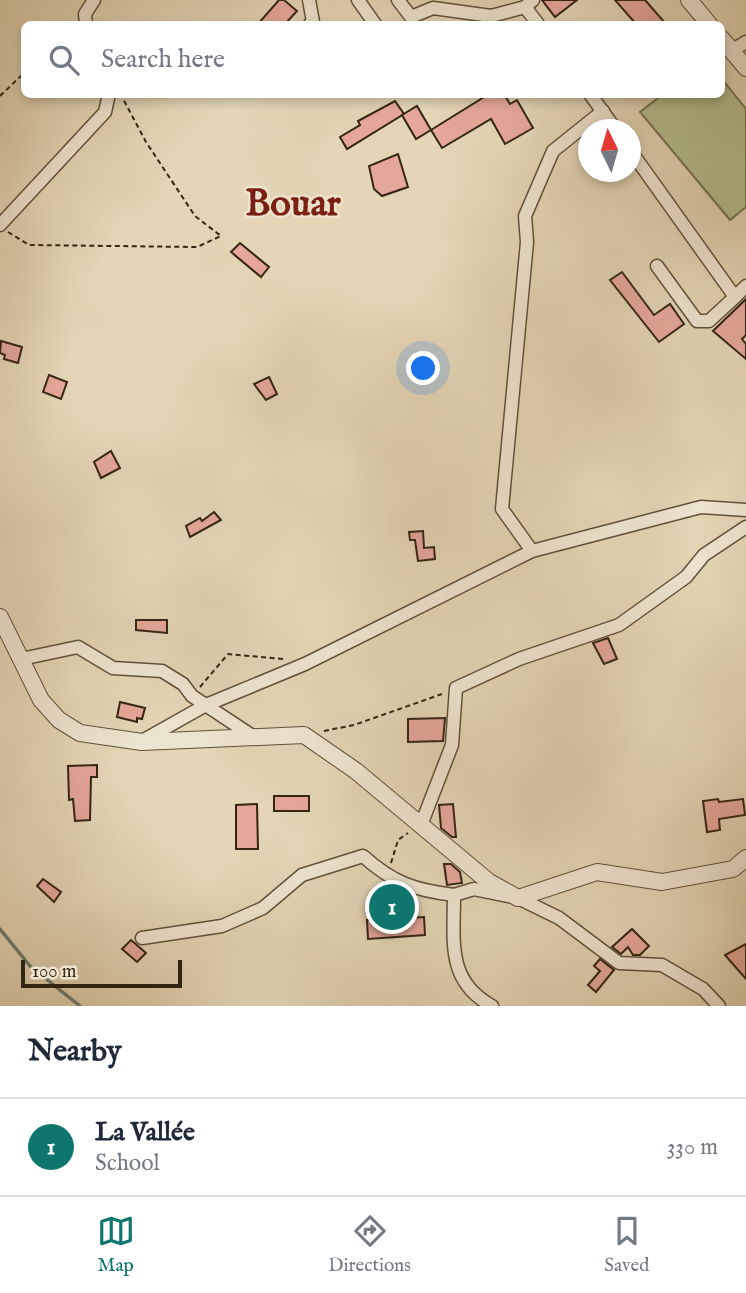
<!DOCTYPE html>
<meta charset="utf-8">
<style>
body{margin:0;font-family:"IM FELL English",serif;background:#f6f6f7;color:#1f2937}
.compass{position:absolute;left:578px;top:119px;width:63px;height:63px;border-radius:50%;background:#fff;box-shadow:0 4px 10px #0003;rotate:355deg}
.scale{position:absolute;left:21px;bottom:18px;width:161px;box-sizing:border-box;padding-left:7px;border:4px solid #342512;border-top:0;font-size:19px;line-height:24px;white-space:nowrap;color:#342512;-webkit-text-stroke:5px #ede4cf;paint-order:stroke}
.you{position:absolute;left:424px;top:369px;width:24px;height:24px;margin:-18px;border:5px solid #fff;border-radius:50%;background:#1a73e8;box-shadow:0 0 0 10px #1a73e833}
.badge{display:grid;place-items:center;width:46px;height:46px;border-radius:50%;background:#0f766e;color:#fff;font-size:23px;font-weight:700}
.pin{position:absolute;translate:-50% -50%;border:4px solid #fff;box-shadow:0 2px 7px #0006}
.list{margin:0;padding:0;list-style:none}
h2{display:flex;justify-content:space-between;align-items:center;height:91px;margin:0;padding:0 28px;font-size:30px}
h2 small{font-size:23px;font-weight:400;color:#747a83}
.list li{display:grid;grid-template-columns:46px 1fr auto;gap:21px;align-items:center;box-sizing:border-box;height:98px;padding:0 28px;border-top:2px solid #e0e1e3}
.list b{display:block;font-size:26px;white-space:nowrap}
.list p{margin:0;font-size:23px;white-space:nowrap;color:#747a83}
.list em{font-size:23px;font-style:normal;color:#747a83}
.icon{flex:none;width:38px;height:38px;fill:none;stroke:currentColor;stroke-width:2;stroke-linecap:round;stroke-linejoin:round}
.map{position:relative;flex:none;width:746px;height:1006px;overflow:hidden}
.search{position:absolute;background:#fff;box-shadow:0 4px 10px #0003;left:21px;right:21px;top:21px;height:77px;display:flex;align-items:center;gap:18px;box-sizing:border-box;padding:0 24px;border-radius:10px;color:#747a83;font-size:26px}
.sheet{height:189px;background:#fff}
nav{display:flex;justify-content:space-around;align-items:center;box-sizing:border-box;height:98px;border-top:2px solid #e0e1e3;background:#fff;font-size:19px;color:#747a83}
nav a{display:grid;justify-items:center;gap:4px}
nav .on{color:#0f766e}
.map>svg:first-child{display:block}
.grass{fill:#b5bd8d;stroke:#747150;stroke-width:2}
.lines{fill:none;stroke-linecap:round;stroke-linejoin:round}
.stream{stroke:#6e7d71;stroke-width:3.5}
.building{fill:#e5a799;stroke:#342512;stroke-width:2}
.minor-casing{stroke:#60513b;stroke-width:15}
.tertiary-casing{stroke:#60513b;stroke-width:18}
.path{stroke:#342512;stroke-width:2;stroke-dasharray:5 3.5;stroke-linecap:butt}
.minor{stroke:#ede4cf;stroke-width:12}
.tertiary{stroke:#ede4cf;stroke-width:16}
.labels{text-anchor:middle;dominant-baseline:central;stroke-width:5;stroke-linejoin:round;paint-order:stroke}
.town-label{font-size:38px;font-weight:bold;fill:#7a1f14;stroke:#ede4cf}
</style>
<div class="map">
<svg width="746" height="1006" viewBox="0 0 746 1006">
<rect width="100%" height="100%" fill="#e3d5b5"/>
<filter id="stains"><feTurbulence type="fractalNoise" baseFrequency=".00286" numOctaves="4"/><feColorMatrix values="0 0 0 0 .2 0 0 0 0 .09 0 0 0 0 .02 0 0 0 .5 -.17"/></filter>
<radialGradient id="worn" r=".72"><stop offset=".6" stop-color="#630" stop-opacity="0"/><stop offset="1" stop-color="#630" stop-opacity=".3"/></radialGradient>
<!-- grass -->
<polygon class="grass" points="722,79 746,109 746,207 730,220 640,112 662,95 722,94"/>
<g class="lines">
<!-- stream -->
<polyline class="stream" points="0,929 30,966 80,1006"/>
</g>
<!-- building -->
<g class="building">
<polygon points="279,0 284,0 297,11 285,24 258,24"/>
<polygon points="542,0 577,0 555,17"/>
<polygon points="615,0 645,0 666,24 636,24"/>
<polygon points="489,94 504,94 510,104 517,100 533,128 505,144 491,119 442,148 431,130"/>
<polygon points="395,101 404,114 347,149 340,137 360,125 358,121"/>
<polygon points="417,106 431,130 416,139 402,115"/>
<polygon points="398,154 408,187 382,196 374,189 369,166"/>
<polygon points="240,243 269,267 261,277 231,252"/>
<polygon points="622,272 654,315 670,304 684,324 659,342 610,280"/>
<polygon points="746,299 746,335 742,339 746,344 746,359 713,331"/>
<polygon points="1,341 22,347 18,363 4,359 5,355 0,353"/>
<polygon points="49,375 67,382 61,399 43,392"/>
<polygon points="269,377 277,394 266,400 254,384"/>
<polygon points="111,451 120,468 101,478 94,462"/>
<polygon points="214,512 221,520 190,537 186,526 200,518 202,521"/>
<polygon points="423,531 424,548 434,547 435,559 418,561 415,540 410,540 409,532"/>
<polygon points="136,620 167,620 167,633 136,630"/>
<polygon points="608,638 617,659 604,664 593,643"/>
<polygon points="120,702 145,708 142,719 137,718 137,722 117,717"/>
<polygon points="445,718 443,741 408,742 408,719"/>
<polygon points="97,765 97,777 91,777 90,820 75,821 73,799 69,800 68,766"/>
<rect x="274" y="796" width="35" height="15"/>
<polygon points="718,799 719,802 743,799 745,815 719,819 720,830 707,832 703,801"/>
<polygon points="257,804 258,849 236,849 236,805"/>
<polygon points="453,804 456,837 452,837 441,828 439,805"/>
<polygon points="444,864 451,864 460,872 462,883 447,885"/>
<polygon points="43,879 61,892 54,902 37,886"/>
<polygon points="424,917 425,935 368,939 367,920"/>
<polygon points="632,929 649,946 640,955 633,955 628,947 621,954 612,947"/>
<polygon points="131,940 146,953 137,962 122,949"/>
<polygon points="746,944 746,979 725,955"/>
<polygon points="600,959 614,970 596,992 588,985 600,971 594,966"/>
</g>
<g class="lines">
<defs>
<g id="minor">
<polyline points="309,0 313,22 310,24"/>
<polyline points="358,0 375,24"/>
<polyline points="398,0 411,17 433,8 491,16 525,7 533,0"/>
<polyline points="525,7 538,24"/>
<polyline points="86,24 85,14 94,0"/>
<polyline points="731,51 746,42"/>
<polyline points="590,94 616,130"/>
<polyline points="630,150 735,297 746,286"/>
<polyline points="0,225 105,112 109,94"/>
<polyline points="657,266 697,321 709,321 735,297"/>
<polyline points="532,551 502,509 527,242 525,216 553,151 603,111"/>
<polyline points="21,659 78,647 113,668 162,671 183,684 192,696 254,737"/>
<polyline points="142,741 206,705 305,664 532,551 701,507 746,510"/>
<polyline points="421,825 452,745 456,688 519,659 619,625 686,577 704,555 746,527"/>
<path d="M142,938L222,926L263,908L302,875L363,856C393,883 414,890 454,895"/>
<path d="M492,1006C446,981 454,941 454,895L474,889L518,898L559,918L619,963L662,965L703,989L719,1006"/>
</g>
<g id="tertiary">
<polyline points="689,0 709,24"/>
<polyline points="722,39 746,68"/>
<polyline points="0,617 41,700 59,720 80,733 142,742 304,735 356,771 489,882 518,898 597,872 662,882 733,869 746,858"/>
</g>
</defs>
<!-- minor casing -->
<use href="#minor" class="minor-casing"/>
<!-- tertiary casing -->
<use href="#tertiary" class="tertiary-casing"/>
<!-- path -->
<g class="path">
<polyline points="0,96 24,73"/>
<polyline points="8,232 29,245 197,247 221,236 195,216 146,142 121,95"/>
<polyline points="200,687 228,654 283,659"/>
<polyline points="324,731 354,725 442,694"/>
<polyline points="391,863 398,840 408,833"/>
</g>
<!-- minor -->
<use href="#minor" class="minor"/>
<!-- tertiary -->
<use href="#tertiary" class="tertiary"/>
</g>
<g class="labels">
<!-- town labels -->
<g class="town-label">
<text x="293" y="205">Bouar</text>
</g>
</g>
<rect width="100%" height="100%" filter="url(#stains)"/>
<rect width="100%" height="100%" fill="url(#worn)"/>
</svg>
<svg class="compass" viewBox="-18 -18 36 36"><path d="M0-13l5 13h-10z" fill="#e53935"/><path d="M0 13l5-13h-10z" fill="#747a83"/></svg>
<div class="scale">100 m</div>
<div class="you"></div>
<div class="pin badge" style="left:392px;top:907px">1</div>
<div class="search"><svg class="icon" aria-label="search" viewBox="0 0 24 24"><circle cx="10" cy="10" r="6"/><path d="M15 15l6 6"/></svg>Search here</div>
</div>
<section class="sheet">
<h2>Nearby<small></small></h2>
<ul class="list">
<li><span class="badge">1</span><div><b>La Vallée</b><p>School</p></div><em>330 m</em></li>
</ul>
</section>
<nav>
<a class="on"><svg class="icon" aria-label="map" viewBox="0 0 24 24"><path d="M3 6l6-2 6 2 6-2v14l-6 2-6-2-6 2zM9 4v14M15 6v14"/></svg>Map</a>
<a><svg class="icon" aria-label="directions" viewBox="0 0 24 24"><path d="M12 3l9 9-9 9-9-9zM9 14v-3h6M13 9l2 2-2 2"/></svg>Directions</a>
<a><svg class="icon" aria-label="saved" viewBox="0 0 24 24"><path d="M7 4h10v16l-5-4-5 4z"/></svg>Saved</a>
</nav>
